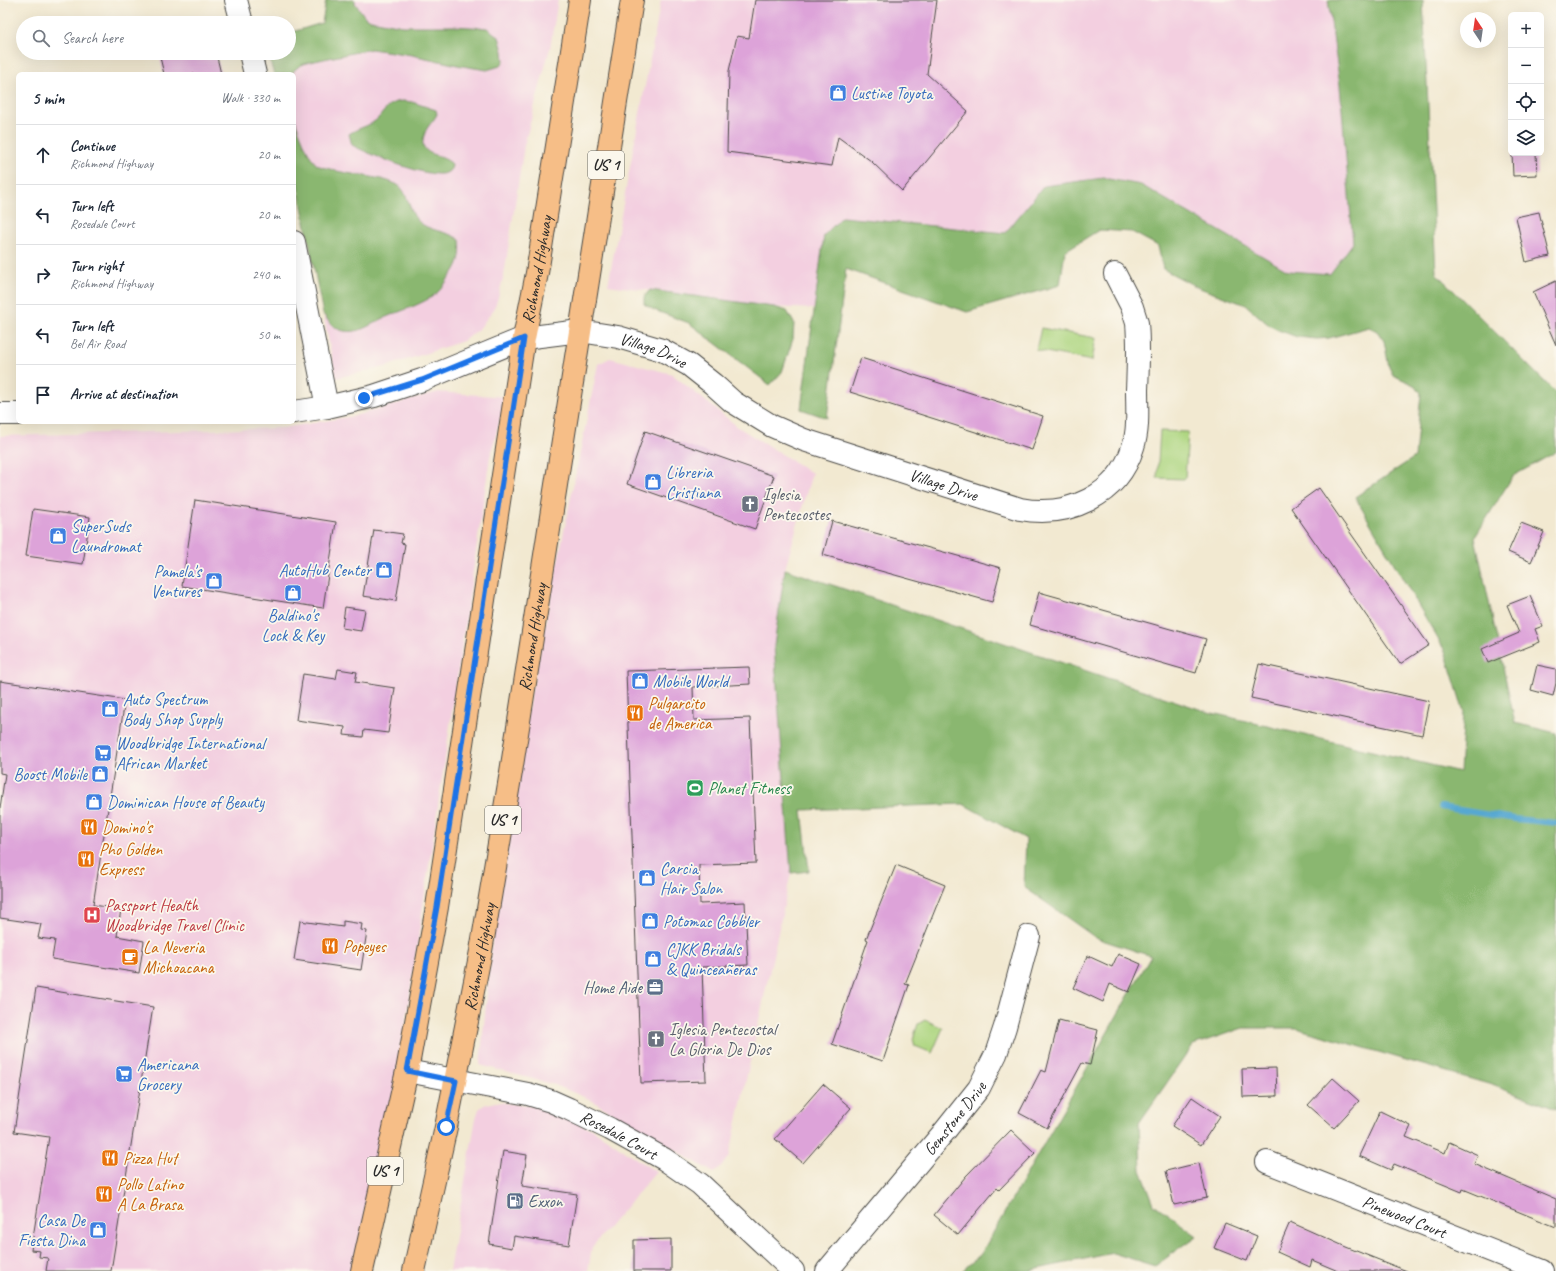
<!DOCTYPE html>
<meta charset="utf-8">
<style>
body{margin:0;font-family:Caveat,sans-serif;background:#f6f6f7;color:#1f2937}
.controls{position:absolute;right:12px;top:12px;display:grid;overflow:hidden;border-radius:6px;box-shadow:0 4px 16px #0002}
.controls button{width:36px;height:36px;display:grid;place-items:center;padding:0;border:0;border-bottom:1px solid #e0e1e3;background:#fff;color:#1f2937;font:20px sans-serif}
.compass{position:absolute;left:1460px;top:12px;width:36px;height:36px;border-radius:50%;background:#fff;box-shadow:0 4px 16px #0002;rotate:347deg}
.stop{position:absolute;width:12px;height:12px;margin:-9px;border:3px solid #1a73e8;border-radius:50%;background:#fff}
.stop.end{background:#1a73e8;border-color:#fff;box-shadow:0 1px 4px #0008}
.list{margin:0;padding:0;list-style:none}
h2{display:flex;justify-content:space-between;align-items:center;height:52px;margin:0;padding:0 16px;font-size:17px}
h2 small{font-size:13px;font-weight:400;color:#747a83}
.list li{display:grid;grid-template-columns:26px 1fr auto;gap:12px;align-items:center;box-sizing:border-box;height:60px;padding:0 16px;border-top:1px solid #e0e1e3}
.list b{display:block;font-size:15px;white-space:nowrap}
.list p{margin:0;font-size:13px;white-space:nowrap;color:#747a83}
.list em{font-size:13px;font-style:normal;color:#747a83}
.icon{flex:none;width:22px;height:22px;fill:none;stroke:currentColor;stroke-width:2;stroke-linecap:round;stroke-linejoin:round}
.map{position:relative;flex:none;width:1556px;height:1271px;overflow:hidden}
.search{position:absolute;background:#fff;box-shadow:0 4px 16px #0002;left:16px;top:16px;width:280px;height:44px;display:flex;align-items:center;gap:10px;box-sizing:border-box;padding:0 14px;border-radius:22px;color:#747a83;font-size:15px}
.panel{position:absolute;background:#fff;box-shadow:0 4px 16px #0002;left:16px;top:72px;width:280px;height:352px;border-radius:6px}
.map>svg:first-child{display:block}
.built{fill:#f3cfe0}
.green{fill:#aed681;stroke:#6c8056}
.forest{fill:#8ab76f;stroke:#5a714d}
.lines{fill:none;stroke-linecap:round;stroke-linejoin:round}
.stream{stroke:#56a8d1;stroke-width:6}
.building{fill:#dda3d9}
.street-casing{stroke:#494844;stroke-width:24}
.primary-casing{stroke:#494844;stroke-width:24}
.street{stroke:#fff;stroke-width:22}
.primary{stroke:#f6be87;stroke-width:22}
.route{stroke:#1a73e8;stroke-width:5}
.labels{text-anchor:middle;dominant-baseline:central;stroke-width:3.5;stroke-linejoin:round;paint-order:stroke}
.shield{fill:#fbf7ec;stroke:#696865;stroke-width:1}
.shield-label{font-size:16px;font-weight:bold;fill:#2b2b2b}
.shop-label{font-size:17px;fill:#366cbe;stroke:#fbf7ec;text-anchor:start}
.street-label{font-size:17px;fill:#2b2b2b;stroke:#fbf7ec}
.worship-label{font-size:17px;fill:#5b616d;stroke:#fbf7ec;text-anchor:start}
.food-label{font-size:17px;fill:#c56008;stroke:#fbf7ec;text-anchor:start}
.leisure-label{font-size:17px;fill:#27864d;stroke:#fbf7ec;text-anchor:start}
.health-label{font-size:17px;fill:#be3a42;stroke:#fbf7ec;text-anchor:start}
.service-label{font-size:17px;fill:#4e5e75;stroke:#fbf7ec;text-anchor:end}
</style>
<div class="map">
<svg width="1556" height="1271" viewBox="0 0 1556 1271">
<rect width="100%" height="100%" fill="#fbf7ec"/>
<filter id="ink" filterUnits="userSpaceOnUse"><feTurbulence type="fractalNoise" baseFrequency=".025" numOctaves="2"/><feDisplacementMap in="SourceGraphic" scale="8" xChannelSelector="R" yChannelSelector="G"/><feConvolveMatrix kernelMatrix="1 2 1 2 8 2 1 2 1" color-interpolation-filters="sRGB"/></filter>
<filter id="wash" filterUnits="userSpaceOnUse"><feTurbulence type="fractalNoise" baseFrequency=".012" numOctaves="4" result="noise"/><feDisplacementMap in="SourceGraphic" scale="16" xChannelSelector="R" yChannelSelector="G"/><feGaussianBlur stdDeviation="0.9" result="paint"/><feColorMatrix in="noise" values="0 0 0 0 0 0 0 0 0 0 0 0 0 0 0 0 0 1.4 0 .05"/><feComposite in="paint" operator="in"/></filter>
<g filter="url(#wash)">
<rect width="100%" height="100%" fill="#f2e9d1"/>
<!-- built -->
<g class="built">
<polygon points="326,0 558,0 550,48 524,146 504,275 497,301 493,310 479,329 463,341 385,367 336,378 294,166 294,74 274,74 267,53 289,53 289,33 322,23"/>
<polygon points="661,0 1328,0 1340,86 1353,243 1330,274 1288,271 1141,185 1044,186 1005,233 842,217 824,235 814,309 774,307 608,285"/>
<polygon points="610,358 672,374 738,427 812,473 785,569 774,646 791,873 729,1158 714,1173 589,1099 555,1085 480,1065 503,832 598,364"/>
<polygon points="438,392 506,397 490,457 391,1120 363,1271 0,1271 0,436 283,428 354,416"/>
<polygon points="495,1102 535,1106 592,1129 656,1172 592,1247 588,1271 449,1271 476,1118 479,1109 484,1105"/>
</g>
<!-- green -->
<g class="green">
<polygon points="1041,328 1096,338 1092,361 1036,350"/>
<polygon points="1160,431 1188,432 1185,479 1157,478"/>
<polygon points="925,1020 943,1028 932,1053 915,1046 913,1039 918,1024"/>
</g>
<!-- forest -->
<g class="forest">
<path d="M326,0H355V3L365,17L371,20L403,26H452L487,28L499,37L503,51L504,61L500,66L487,70L462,66L412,55L371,49L310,62C303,64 295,67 292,74H274L267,53H289V33L322,23Z"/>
<polygon points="1328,0 1423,0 1436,273 1556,393 1556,452 1513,476 1475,537 1515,723 1556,733 1556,1109 1492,1085 1296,1028 1243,1028 1193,1045 1139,1123 1141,1170 1154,1204 1197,1236 1155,1266 1113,1253 1028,1271 962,1271 981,1254 1151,956 1096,938 1024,887 1026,839 963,804 802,810 809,871 791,873 774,646 785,569 1208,712 1460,772 1464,712 1445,651 1355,497 1415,457 1421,393 1417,387 1410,383 1393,375 1389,367 1384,341 1377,331 1369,327 1329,338 1317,339 1297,337 1278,330 1269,325 1246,305 1197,287 1163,269 1158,246 1132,232 1099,230 1065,251 1060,285 967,312 846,269 827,418 801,409 824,235 842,217 1005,233 1044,186 1103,178 1141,185 1288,271 1330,274 1353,243 1340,86"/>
<path d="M402,101L412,102L436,110L437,114C434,121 427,126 425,133C415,157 442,153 452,164C452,167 451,170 448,172C435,182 366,153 352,145L349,134C356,129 365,127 372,123C385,115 384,103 402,101Z"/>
<path d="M294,117C298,129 308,156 316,164C320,167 326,168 330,169C352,176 376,175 396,184C408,189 408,210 417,220C428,232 447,230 460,240C462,257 459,266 448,279C445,284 441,289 437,293C424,304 400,311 384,318C371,324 359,334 344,331C334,329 329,322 323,314L294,166Z"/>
<polygon points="650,290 774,307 787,311 794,323 793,339 782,372 770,385 689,323 654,310 644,304 644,297"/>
</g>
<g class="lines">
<!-- stream -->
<polyline class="stream" points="1441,807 1515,819 1556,823"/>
</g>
<g id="blocks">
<!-- building -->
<g class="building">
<polygon points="755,0 937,0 927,74 968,111 902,191 871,161 838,137 832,166 727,152 729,71 737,36 749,38"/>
<polygon points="159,53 216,53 221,74 164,74"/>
<polygon points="1512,153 1536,153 1537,175 1513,176"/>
<polygon points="1539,212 1550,256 1526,262 1516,217"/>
<polygon points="1556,281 1556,345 1533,292"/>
<polygon points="861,358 1043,416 1032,450 850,392"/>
<polygon points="645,431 774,476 755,529 627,484"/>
<polygon points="1319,488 1429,645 1400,664 1291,508"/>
<polygon points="195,500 336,522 323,608 182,586"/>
<polygon points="33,509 90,517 83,564 26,556"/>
<polygon points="832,521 1001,568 992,602 823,555"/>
<polygon points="1521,523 1544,532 1531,562 1508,552"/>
<polygon points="374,530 403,534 401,543 405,544 396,601 363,596"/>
<polygon points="1039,592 1206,639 1196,673 1030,625"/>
<polygon points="1530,596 1543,626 1535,629 1540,642 1488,663 1482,649 1519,633 1507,605"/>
<polygon points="345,607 365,610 361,631 342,628"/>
<polygon points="1259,664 1429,701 1422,735 1251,698"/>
<polygon points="1537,665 1556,669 1556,683 1553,696 1531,690"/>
<polygon points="749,667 750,684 693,687 694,720 750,718 756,863 699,865 700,904 745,902 748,965 702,967 706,1081 641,1083 626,671"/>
<polygon points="338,669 357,672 355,682 395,688 388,733 364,730 363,737 344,735 345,727 296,720 303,674 336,679"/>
<polygon points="0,681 125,700 93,905 121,909 117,936 144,941 139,973 52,959 55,940 38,938 41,924 0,918 0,808 5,774 0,773"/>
<polygon points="896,865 945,885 905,984 909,985 883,1061 832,1044 868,940 866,939"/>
<polygon points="300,921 343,927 343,921 362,924 361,930 367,931 361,970 294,960"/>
<polygon points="1118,954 1141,964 1129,992 1110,984 1103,1002 1073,988 1088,956 1112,967"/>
<polygon points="36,988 153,1007 111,1271 46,1271 48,1258 39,1257 40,1251 31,1250 49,1137 14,1132"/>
<polygon points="1059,1020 1098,1030 1090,1065 1082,1063 1047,1128 1019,1113 1041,1070 1046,1072"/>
<polygon points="1276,1068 1277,1096 1243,1097 1242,1069"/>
<polygon points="1333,1078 1359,1101 1334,1128 1308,1105"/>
<polygon points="823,1084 851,1108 803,1163 775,1139"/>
<polygon points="1192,1097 1220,1116 1201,1145 1172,1126"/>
<polygon points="1380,1111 1411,1126 1406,1137 1445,1153 1449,1142 1478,1155 1474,1164 1556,1199 1556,1227 1463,1189 1462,1192 1394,1164 1391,1170 1359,1156"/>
<polygon points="1011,1130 1035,1153 999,1190 997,1188 958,1235 934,1215 966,1176"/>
<polygon points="503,1151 527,1155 522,1186 577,1194 569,1245 514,1236 512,1248 489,1244"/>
<polygon points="1199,1163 1207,1198 1174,1205 1166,1171"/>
<polygon points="1290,1222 1346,1247 1407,1271 1338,1271 1312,1260 1310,1267 1277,1252"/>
<polygon points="1225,1223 1257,1236 1247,1261 1214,1248"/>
<polygon points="671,1239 671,1271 634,1271 634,1240"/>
</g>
</g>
</g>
<g filter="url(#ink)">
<use href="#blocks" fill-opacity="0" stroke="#494844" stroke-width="1"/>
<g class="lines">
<defs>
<g id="street">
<polyline points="236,0 242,23"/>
<polyline points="250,53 255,74"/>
<polyline points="294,242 327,407"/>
<path id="s1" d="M294,412L327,407L374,396L422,380L524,338L580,331L618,337L662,350L689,365L713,384L733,402L772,426L804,440L1020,509C1068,518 1118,496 1133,447C1139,429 1137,408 1137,390C1138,367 1139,345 1137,323L1132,307L1115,274"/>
<polyline points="0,414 18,414"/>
<path id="s2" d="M407,1071L528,1094L551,1101L569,1109L610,1129L664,1159L700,1184L793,1271"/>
<path id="s3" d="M1267,1162L1542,1271"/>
<path id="s4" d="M827,1271L944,1132L979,1088L996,1054L1005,1027L1029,936"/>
</g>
<g id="primary">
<path id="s5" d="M362,1271L407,1071L437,907L524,338L537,273L580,0"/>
<path id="s6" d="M414,1271L446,1127L481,951L511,772L632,0"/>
</g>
</defs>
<!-- street casing -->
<use href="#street" class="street-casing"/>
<!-- primary casing -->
<use href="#primary" class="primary-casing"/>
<!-- street -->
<use href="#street" class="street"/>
<!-- primary -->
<use href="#primary" class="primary"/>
</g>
</g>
<g class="lines" filter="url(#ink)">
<!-- route -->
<polyline class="route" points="364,398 422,380 524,338 437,907 407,1071 456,1081 446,1127"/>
</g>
<!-- icons -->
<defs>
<symbol id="shop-square" viewBox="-11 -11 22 22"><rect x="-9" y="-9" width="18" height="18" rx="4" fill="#3f7fe0" stroke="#fbf7ec"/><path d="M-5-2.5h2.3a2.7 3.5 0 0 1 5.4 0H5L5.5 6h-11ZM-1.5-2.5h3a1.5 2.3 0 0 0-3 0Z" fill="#fff"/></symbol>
<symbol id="church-square" viewBox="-11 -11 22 22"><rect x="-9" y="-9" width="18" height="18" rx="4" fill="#6b7280" stroke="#fbf7ec"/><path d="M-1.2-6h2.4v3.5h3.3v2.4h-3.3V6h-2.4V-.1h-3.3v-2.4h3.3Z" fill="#fff"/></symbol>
<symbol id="restaurant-square" viewBox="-11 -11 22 22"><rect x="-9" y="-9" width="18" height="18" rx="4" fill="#e8710a" stroke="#fbf7ec"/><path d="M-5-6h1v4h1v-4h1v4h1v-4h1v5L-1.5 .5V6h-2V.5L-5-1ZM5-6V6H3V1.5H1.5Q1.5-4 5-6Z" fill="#fff"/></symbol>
<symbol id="supermarket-square" viewBox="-11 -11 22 22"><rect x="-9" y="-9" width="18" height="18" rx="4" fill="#3f7fe0" stroke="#fbf7ec"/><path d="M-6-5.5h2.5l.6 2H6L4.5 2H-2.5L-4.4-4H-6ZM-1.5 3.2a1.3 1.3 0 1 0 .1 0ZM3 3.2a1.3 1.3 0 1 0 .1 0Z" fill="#fff"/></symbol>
<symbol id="stadium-square" viewBox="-11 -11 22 22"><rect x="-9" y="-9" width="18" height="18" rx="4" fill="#2e9e5b" stroke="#fbf7ec"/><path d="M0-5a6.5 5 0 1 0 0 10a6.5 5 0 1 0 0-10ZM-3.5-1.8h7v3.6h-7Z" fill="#fff"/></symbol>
<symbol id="hospital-square" viewBox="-11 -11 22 22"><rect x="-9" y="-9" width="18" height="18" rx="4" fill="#e0444e" stroke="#fbf7ec"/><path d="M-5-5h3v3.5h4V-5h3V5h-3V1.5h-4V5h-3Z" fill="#fff"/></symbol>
<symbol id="cafe-square" viewBox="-11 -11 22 22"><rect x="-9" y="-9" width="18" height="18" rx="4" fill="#e8710a" stroke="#fbf7ec"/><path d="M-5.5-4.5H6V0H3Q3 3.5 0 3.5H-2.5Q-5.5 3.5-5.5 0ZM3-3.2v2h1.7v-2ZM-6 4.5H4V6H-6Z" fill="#fff"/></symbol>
<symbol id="office-square" viewBox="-11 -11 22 22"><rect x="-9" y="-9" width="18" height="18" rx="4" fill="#5c6f8a" stroke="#fbf7ec"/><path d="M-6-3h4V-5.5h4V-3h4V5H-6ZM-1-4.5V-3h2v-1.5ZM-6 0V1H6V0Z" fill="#fff"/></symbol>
<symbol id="fuel-square" viewBox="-11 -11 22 22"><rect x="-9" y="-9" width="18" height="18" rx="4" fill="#5c6f8a" stroke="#fbf7ec"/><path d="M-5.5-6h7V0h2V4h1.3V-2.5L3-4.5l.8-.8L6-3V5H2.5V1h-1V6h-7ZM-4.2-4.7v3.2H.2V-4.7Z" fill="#fff"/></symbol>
</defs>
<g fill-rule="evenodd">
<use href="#shop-square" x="828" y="83" width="20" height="20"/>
<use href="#shop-square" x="643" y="472" width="20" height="20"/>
<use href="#church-square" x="740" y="494" width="20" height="20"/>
<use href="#shop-square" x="48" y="526" width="20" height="20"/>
<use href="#shop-square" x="374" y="560" width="20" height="20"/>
<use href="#shop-square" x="204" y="571" width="20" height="20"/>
<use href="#shop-square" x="283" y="583" width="20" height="20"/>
<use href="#shop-square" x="630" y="671" width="20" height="20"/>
<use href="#shop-square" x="100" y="699" width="20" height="20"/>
<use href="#restaurant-square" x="625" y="703" width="20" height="20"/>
<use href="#supermarket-square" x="93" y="743" width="20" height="20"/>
<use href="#shop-square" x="90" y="764" width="20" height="20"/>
<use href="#stadium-square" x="685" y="778" width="20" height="20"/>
<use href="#shop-square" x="84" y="792" width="20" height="20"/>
<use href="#restaurant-square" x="79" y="817" width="20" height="20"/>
<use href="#restaurant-square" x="76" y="849" width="20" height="20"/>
<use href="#shop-square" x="637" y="868" width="20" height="20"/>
<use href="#hospital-square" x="82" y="905" width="20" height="20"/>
<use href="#shop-square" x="640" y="911" width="20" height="20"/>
<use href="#restaurant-square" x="320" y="936" width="20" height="20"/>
<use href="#cafe-square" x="120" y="947" width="20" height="20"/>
<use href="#shop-square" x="643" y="949" width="20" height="20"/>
<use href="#office-square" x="645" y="977" width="20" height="20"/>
<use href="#church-square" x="646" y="1029" width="20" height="20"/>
<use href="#supermarket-square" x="114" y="1064" width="20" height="20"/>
<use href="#restaurant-square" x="100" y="1148" width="20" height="20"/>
<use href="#restaurant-square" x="94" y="1184" width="20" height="20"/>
<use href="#fuel-square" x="505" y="1191" width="20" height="20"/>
<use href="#shop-square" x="88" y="1220" width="20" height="20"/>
</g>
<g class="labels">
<!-- shield labels -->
<g class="shield">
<rect x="588" y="151" width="36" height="28" rx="3"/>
<rect x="485" y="806" width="36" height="28" rx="3"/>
<rect x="367" y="1157" width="36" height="28" rx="3"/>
</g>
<g class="shield-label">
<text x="606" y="165">US 1</text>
<text x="503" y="820">US 1</text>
<text x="385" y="1171">US 1</text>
</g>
<!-- shop labels -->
<g class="shop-label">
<text x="851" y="93">Lustine Toyota</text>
<text x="666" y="472">Libreria<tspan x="666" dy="20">Cristiana</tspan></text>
<text x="71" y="526">SuperSuds<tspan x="71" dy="20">Laundromat</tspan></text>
<text x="371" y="570" text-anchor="end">AutoHub Center</text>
<text x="201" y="571" text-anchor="end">Pamela's<tspan x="201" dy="20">Ventures</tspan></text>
<text x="293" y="615" text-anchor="middle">Baldino's<tspan x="293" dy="20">Lock &amp; Key</tspan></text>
<text x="653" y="681">Mobile World</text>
<text x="123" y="699">Auto Spectrum<tspan x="123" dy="20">Body Shop Supply</tspan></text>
<text x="116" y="743">Woodbridge International<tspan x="116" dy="20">African Market</tspan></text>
<text x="87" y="774" text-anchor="end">Boost Mobile</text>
<text x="107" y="802">Dominican House of Beauty</text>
<text x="660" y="868">Carcia<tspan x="660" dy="20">Hair Salon</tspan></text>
<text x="663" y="921">Potomac Cobbler</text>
<text x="666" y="949">CJKK Bridals<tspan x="666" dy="20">&amp; Quinceañeras</tspan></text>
<text x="137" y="1064">Americana<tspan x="137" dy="20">Grocery</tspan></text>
<text x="85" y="1220" text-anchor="end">Casa De<tspan x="85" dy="20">Fiesta Dina</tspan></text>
</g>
<!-- street labels -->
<g class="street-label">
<text stroke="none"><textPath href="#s5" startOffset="1017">Richmond Highway</textPath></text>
<text stroke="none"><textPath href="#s1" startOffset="375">Village Drive</textPath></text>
<text stroke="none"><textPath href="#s1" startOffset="699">Village Drive</textPath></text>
<text stroke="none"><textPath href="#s6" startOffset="645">Richmond Highway</textPath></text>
<text stroke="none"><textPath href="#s6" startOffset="321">Richmond Highway</textPath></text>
<text stroke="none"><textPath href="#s4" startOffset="199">Gemstone Drive</textPath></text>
<text stroke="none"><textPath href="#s2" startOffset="223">Rosedale Court</textPath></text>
<text stroke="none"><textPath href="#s3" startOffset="148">Pinewood Court</textPath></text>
</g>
<!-- worship labels -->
<g class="worship-label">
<text x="763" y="494">Iglesia<tspan x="763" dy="20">Pentecostes</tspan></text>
<text x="669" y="1029">Iglesia Pentecostal<tspan x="669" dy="20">La Gloria De Dios</tspan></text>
</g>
<!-- food labels -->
<g class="food-label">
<text x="648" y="703">Pulgarcito<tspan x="648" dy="20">de America</tspan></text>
<text x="102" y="827">Domino's</text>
<text x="99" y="849">Pho Golden<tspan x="99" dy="20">Express</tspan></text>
<text x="343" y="946">Popeyes</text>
<text x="143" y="947">La Neveria<tspan x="143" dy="20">Michoacana</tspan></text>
<text x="123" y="1158">Pizza Hut</text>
<text x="117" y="1184">Pollo Latino<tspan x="117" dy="20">A La Brasa</tspan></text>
</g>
<!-- leisure labels -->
<g class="leisure-label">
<text x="708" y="788">Planet Fitness</text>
</g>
<!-- health labels -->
<g class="health-label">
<text x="105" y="905">Passport Health<tspan x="105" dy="20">Woodbridge Travel Clinic</tspan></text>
</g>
<!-- service labels -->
<g class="service-label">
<text x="642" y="987">Home Aide</text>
<text x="528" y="1201" text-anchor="start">Exxon</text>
</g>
</g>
</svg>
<div class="controls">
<button>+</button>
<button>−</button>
<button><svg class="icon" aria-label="locate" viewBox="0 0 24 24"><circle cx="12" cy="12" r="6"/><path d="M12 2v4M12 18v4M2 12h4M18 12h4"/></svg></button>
<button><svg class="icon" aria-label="layers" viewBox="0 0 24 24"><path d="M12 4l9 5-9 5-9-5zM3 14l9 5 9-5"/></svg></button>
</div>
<svg class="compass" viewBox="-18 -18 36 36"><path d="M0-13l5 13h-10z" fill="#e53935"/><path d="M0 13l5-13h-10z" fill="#747a83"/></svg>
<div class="stop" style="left:446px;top:1127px"></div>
<div class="stop end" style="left:364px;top:398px"></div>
<div class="search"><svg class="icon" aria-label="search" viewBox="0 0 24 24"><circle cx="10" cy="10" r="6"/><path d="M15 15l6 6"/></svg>Search here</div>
<section class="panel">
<h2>5 min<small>Walk · 330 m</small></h2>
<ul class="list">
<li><svg class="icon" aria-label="ahead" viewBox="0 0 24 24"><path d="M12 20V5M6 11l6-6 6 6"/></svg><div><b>Continue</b><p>Richmond Highway</p></div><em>20 m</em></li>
<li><svg class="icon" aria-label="left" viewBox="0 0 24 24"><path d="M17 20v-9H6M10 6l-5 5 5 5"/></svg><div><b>Turn left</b><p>Rosedale Court</p></div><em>20 m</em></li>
<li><svg class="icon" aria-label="right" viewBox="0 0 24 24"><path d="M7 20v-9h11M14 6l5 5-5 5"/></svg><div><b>Turn right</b><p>Richmond Highway</p></div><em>240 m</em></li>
<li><svg class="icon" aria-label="left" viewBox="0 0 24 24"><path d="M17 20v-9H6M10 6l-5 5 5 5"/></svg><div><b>Turn left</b><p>Bel Air Road</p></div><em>50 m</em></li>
<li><svg class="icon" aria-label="arrive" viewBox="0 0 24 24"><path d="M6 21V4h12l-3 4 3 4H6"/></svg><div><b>Arrive at destination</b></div></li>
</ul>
</section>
</div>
